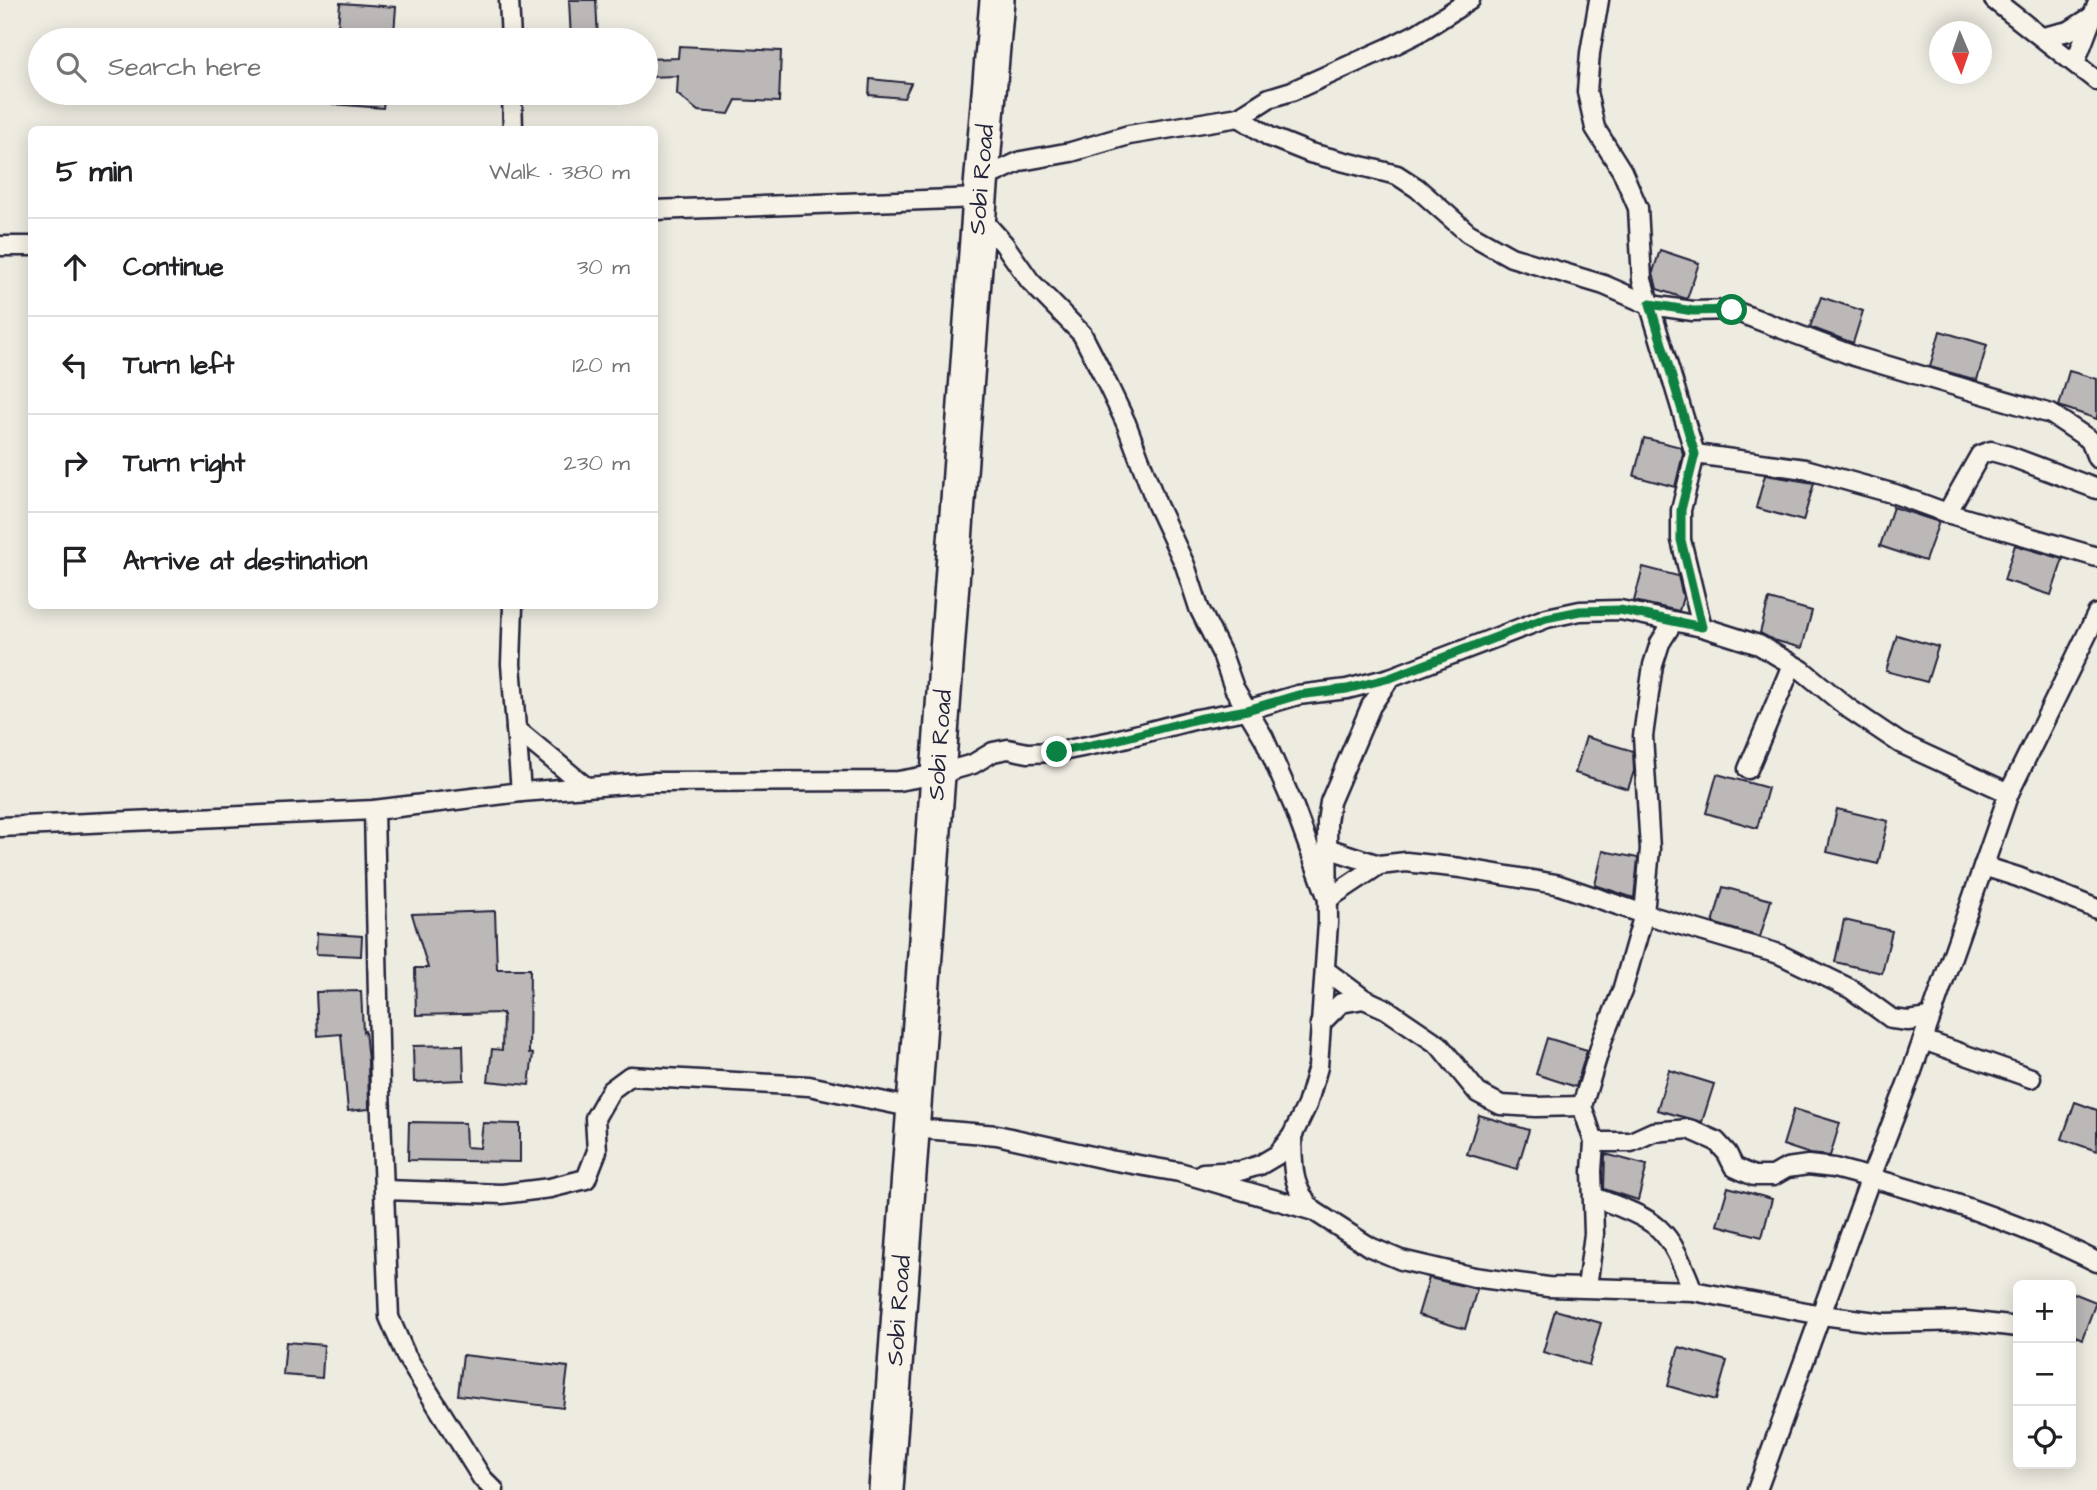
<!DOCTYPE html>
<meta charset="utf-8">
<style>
body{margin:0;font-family:"Architects Daughter",sans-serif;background:#f6f6f6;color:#202124}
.controls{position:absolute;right:21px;bottom:21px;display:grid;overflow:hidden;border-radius:10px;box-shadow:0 4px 18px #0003}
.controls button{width:63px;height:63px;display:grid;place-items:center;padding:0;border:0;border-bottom:2px solid #e0e0e0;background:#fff;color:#202124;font:35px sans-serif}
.compass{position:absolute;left:1929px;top:21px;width:63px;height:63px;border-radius:50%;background:#fff;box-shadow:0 4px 18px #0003;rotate:178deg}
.stop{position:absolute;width:21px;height:21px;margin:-16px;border:5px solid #0b8043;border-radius:50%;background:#fff}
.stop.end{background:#0b8043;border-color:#fff;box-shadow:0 2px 7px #0008}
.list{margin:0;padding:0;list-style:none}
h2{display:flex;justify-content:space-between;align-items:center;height:91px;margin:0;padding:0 28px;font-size:30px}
h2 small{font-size:23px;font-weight:400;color:#757577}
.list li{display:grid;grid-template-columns:46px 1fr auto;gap:21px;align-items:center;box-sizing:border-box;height:98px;padding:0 28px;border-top:2px solid #e0e0e0}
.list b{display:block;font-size:26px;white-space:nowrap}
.list em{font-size:23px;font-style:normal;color:#757577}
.icon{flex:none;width:38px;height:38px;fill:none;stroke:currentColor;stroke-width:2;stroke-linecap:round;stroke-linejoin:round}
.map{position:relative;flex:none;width:2097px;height:1490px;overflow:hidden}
.search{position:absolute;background:#fff;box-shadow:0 4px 18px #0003;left:28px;top:28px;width:630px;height:77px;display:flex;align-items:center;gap:18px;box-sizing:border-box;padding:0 24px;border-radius:38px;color:#757577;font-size:26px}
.panel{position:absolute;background:#fff;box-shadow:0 4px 18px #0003;left:28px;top:126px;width:630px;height:483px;border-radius:10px}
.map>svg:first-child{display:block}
.building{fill:#bbb8b7;stroke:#22223b;stroke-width:2}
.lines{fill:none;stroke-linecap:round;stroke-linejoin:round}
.street-casing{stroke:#22223b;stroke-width:23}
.highway-casing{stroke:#22223b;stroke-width:38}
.street{stroke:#f7f3e8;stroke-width:18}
.highway{stroke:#f7f3e8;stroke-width:33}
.route{stroke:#0b8043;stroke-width:9}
.labels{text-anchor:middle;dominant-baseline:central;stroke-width:5;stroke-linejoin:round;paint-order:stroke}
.street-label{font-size:24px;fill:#22223b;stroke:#f7f3e8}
</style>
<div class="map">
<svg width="2097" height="1490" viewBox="0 0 2097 1490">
<rect width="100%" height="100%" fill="#eeebe1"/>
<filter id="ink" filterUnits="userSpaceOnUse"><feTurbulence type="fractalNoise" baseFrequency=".0143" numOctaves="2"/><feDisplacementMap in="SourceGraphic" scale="14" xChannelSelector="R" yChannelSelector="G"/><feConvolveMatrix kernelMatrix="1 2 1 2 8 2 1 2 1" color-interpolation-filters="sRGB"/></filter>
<g filter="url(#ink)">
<!-- building -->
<g class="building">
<polygon points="569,0 596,0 598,40 571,40"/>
<polygon points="340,3 396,7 394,33 365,31 364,40 337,40"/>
<polygon points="679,46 781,51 779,102 736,100 729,114 698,111 677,94 678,76 646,77 646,59 678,58"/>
<polygon points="870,79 911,83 904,98 869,95"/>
<polygon points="332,93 385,93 383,108 332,104"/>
<polygon points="1660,250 1699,263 1687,299 1657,289 1653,272"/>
<polygon points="1821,297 1863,311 1853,343 1810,327"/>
<polygon points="1940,331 1987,345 1977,380 1930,367"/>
<polygon points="2069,371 2097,379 2097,419 2059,406"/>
<polygon points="1644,438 1681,447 1683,454 1675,487 1634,476"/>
<polygon points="1765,475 1814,483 1803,521 1756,508"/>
<polygon points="1893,507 1939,522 1925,561 1880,546"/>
<polygon points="2015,545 2063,559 2051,595 2004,580"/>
<polygon points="1643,567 1678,576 1683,597 1679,611 1634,601"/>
<polygon points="1769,599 1812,611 1802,648 1773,640 1760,633"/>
<polygon points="1897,635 1938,647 1927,682 1886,671"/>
<polygon points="1586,737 1633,751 1634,771 1628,789 1575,773"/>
<polygon points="1717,774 1768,788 1757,828 1706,813"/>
<polygon points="1837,809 1888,821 1878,864 1827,852"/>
<polygon points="1603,851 1638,858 1634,898 1595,885"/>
<polygon points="1723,887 1771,900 1760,937 1713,923"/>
<polygon points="495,911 497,969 530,969 529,1053 533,1054 529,1085 488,1081 492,1049 502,1050 503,1013 416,1015 415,968 428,968 412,914"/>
<polygon points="1844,920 1892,931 1882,973 1835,962"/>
<polygon points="317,933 362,936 361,956 316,954"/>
<polygon points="361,991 363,1032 365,1031 368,1061 369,1109 348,1111 341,1034 318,1036 316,992"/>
<polygon points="1547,1038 1587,1050 1576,1087 1536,1074"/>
<polygon points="463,1045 464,1080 414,1082 413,1046"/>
<polygon points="1669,1070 1714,1084 1702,1122 1657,1110"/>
<polygon points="2075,1102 2097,1110 2097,1151 2062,1139"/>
<polygon points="1794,1109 1840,1123 1830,1156 1810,1154 1783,1145"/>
<polygon points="1479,1115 1529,1130 1517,1169 1467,1154"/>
<polygon points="409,1122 465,1123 466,1147 480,1148 483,1123 520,1124 520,1162 408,1160"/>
<polygon points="1605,1154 1647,1165 1638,1200 1604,1189"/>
<polygon points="1728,1187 1772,1199 1762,1237 1717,1225"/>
<polygon points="1429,1278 1477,1289 1465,1329 1418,1315"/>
<polygon points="2071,1292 2096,1302 2082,1339 2071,1334"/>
<polygon points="1555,1310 1601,1323 1589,1365 1543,1352"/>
<polygon points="286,1342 324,1345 322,1378 283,1375"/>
<polygon points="1679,1347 1727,1361 1716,1400 1668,1386"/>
<polygon points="463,1355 568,1367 563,1408 458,1395"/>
</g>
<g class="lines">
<defs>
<g id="street">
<polyline points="509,0 511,40"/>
<polyline points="1599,0 1590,53 1587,92 1595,128 1622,171 1638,208 1642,280 1695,454 1681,510 1681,540 1702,627"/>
<polyline points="1994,0 2097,81"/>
<polyline points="2043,37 2069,31 2091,17"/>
<polyline points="2075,63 2097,5"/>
<polyline points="512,93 513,130"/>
<polyline points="1239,117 1270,137 1310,153 1397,175 1417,188 1468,233 1511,257 1604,285 1650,305 1693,311 1732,310 1854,356 2051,414 2090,440 2097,458"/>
<polyline points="982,179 1021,161 1071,152 1129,135 1239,117 1269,98 1292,91 1388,48 1418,33 1470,0"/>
<polyline points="654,210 980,198"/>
<polyline points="979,216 1004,244 1030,281 1082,334 1103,375 1126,423 1157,505 1185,565 1199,608 1222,654 1234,688 1264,738 1294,807 1328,899 1379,865"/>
<polyline points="0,246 32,246"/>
<polyline points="1695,454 1805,469 1895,494 1947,513 1980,455 1991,451 2009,456 2097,489"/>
<polyline points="1947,513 2097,557"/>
<polyline points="513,606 511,664 521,792"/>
<polyline points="516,729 586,787"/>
<polyline points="1748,769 1792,665"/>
<polyline points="374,810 380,1090 389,1317 406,1356 482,1478 494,1490"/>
<polyline points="0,827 374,810 521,792 653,782 898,781 938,774 973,764 993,752 1008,749 1028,753 1057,752 1112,741 1197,719 1247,710 1298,695 1347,689 1390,678 1547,618 1580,611 1620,610 1702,627 1759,645 1802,670 1848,708 1900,743 2009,793"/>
<polyline points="1327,848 1379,865 1406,862 1461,868 1556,884 1644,914 1779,954 1851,989 1892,1019 1908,1021 1930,1018"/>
<polyline points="1983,866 2018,877 2097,909"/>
<polyline points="1325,970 1364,999 1386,1009 1439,1045 1478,1093 1501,1105 1536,1107 1582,1106"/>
<polyline points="1320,1024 1341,1003 1364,999"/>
<polyline points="1923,1040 2031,1078"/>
<polyline points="912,1128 997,1135 1110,1160 1179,1172 1314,1211 1370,1247 1401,1260 1474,1277 1548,1287 1693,1291 1822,1315 1884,1323 1966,1321 2018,1327"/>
<path d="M1292,1136C1293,1167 1291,1187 1313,1210"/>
<path d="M1594,1142H1631L1653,1132L1689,1129L1716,1141L1727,1153L1734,1167L1754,1176H1773L1787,1168L1808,1165L1834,1168C1924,1191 2014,1220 2097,1262"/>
<polyline points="1203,1173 1240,1171 1260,1165 1277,1155 1292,1136 1307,1105 1318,1067 1328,923 1327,822 1330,802 1371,706 1390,678"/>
<polyline points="385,1190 502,1194 550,1188 586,1179 597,1151 595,1118 611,1090 630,1076 809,1086 914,1108"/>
<path d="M1594,1197C1660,1222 1667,1224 1693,1291"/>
<polyline points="1587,1287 1594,1234 1592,1171 1594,1142 1582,1106 1603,1038 1622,991 1644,914 1650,849 1643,736 1653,665 1660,643 1673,622"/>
<polyline points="1757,1490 1871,1177 1912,1071 2009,793 2097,614"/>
</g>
<g id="highway">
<path id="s1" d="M886,1490L980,198L997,0"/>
</g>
</defs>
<!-- street casing -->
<use href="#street" class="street-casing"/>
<!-- highway casing -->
<use href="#highway" class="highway-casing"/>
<!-- street -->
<use href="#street" class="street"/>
<!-- highway -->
<use href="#highway" class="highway"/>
</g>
</g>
<g class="lines" filter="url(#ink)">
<!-- route -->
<polyline class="route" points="1057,752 1112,741 1197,719 1247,710 1298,695 1347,689 1390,678 1546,618 1580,611 1620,610 1702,627 1681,540 1681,510 1695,454 1650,304 1693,311 1732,310"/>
</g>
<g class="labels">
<!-- street labels -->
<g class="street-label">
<text stroke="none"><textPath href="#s1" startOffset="1314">Sobi Road</textPath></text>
<text stroke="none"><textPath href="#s1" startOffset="747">Sobi Road</textPath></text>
<text stroke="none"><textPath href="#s1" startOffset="180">Sobi Road</textPath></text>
</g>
</g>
</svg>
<div class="controls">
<button>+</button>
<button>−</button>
<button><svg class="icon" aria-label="locate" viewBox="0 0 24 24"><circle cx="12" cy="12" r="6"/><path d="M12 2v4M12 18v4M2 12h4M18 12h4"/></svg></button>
</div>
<svg class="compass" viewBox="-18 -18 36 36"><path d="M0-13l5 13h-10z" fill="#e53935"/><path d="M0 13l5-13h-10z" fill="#757577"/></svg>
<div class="stop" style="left:1732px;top:310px"></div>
<div class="stop end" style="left:1057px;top:752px"></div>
<div class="search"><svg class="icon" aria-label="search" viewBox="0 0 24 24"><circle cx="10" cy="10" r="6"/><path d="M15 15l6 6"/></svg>Search here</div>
<section class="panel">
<h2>5 min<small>Walk · 380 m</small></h2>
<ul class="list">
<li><svg class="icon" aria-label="ahead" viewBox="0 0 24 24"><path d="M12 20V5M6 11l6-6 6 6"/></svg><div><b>Continue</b></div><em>30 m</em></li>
<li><svg class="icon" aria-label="left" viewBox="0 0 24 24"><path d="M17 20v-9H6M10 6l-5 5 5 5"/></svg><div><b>Turn left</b></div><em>120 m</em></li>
<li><svg class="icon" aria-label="right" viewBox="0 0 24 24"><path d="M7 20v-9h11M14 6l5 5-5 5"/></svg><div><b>Turn right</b></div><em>230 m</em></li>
<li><svg class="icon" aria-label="arrive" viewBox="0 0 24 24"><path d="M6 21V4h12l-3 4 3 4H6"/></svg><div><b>Arrive at destination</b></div></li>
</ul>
</section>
</div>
